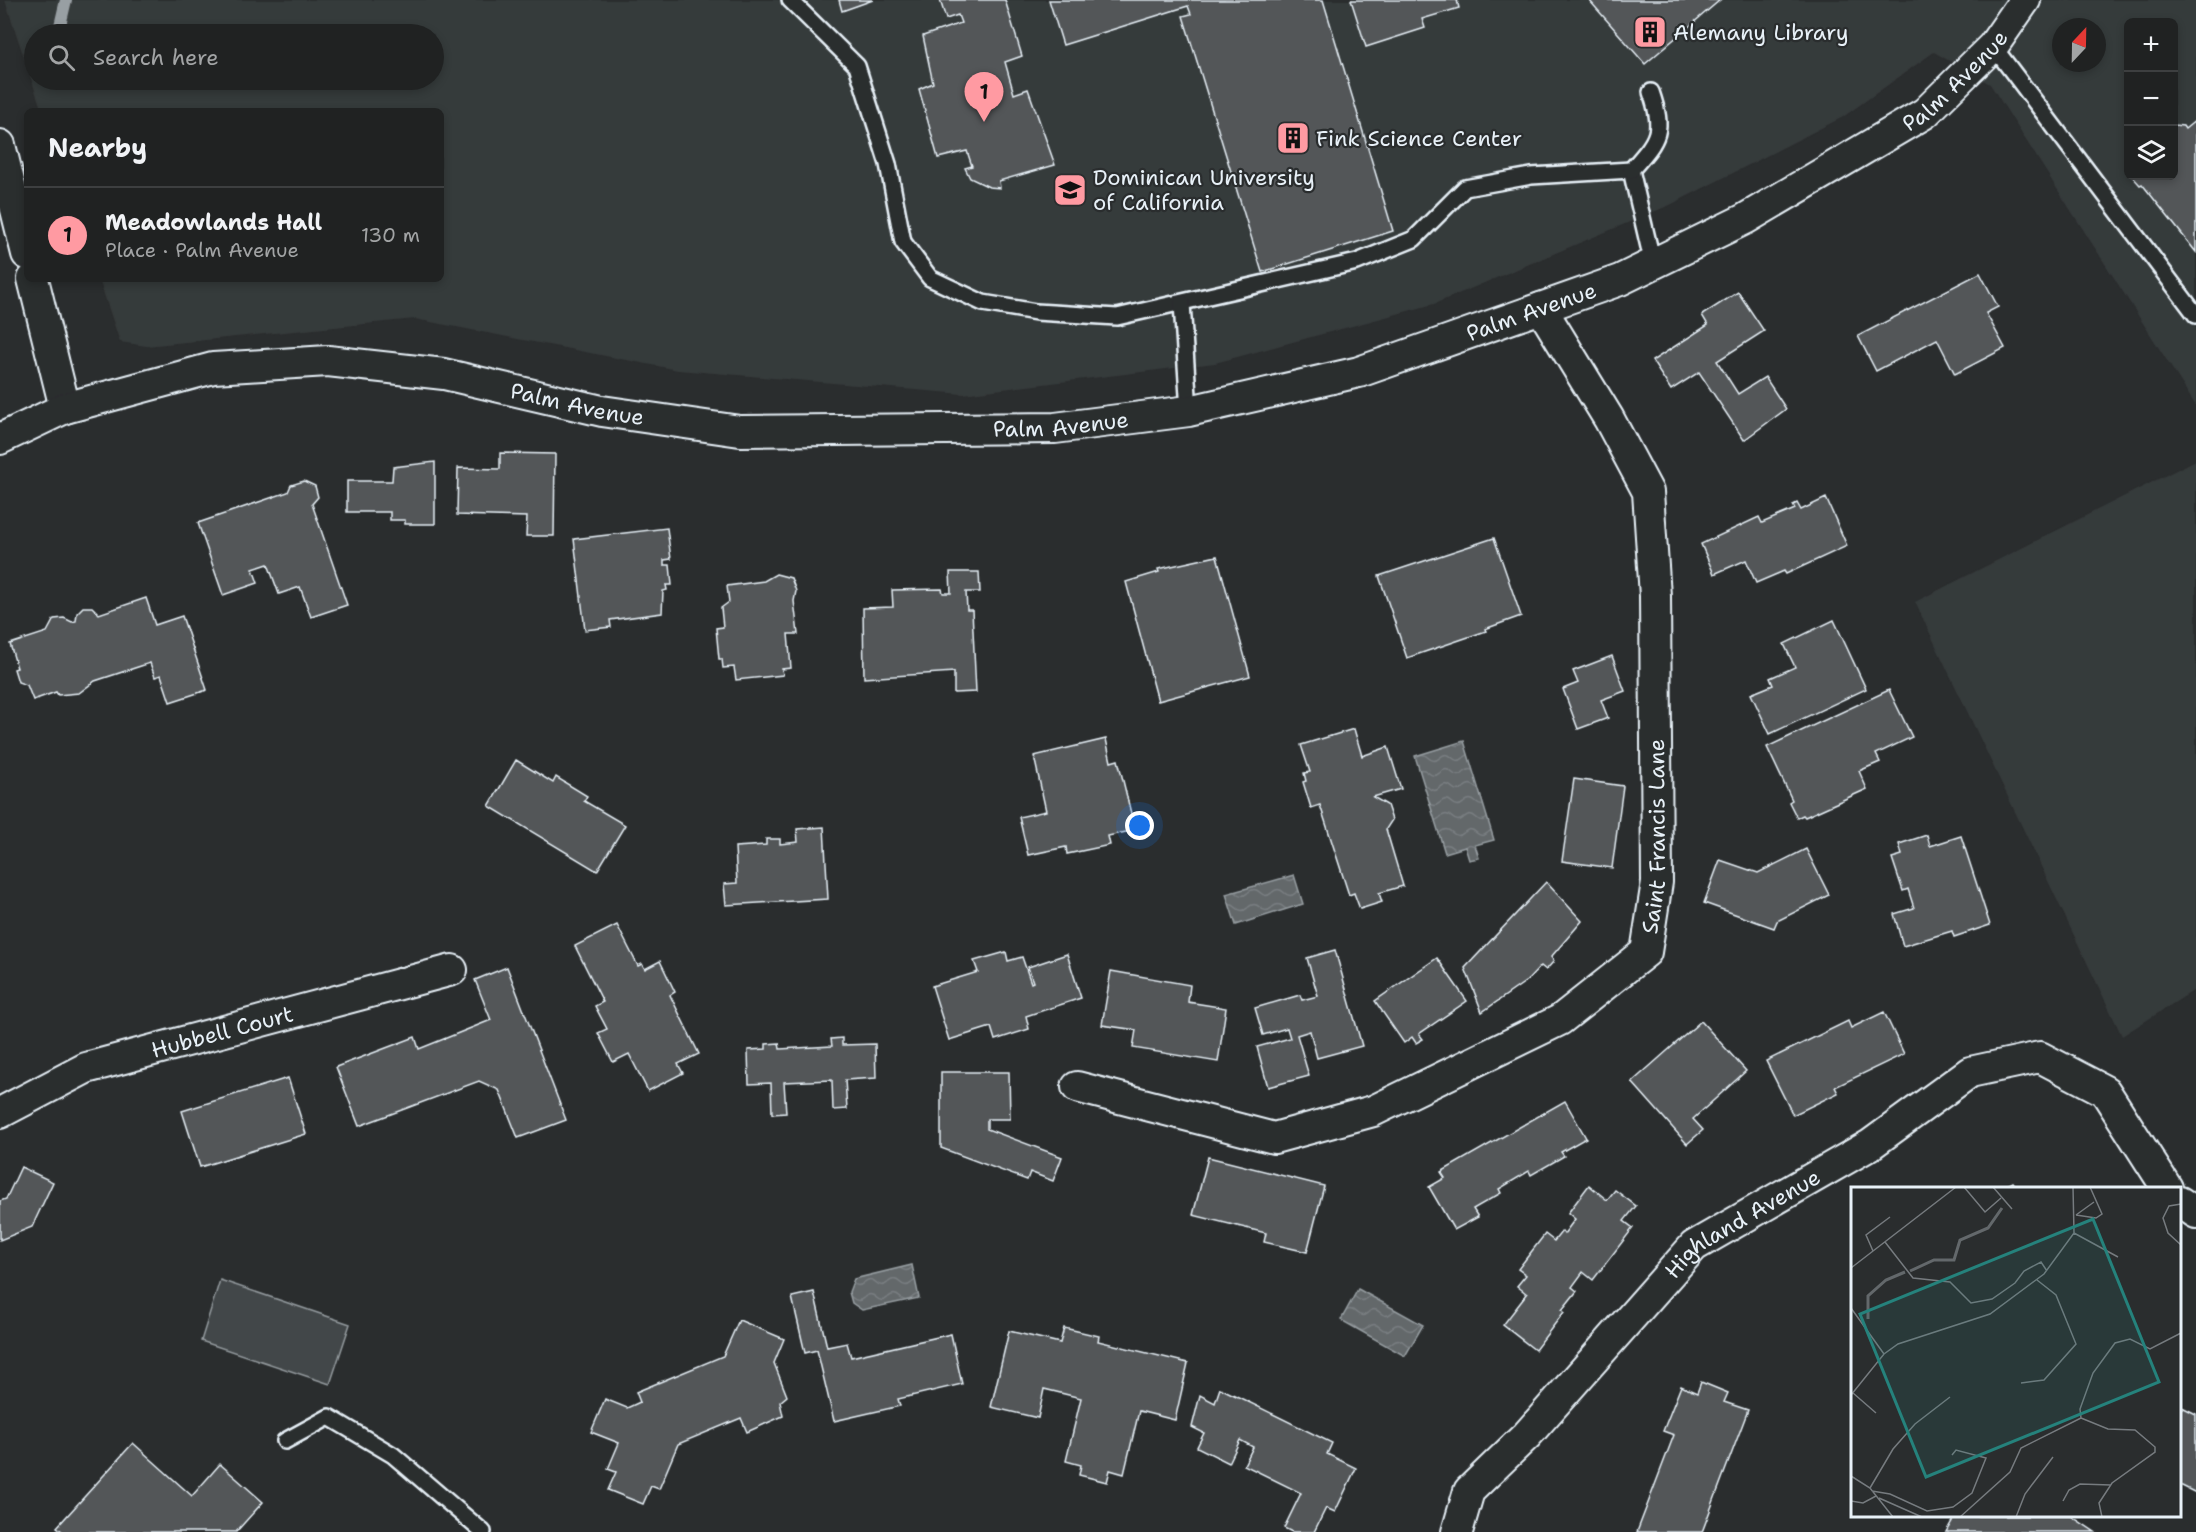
<!DOCTYPE html>
<meta charset="utf-8">
<style>
body{margin:0;font-family:"Shantell Sans",sans-serif;background:#2d2f2f;color:#f1f3f6}
.controls{position:absolute;right:18px;top:18px;display:grid;overflow:hidden;border-radius:9px;box-shadow:0 3px 9px #0003}
.controls button{width:54px;height:54px;display:grid;place-items:center;padding:0;border:0;border-bottom:2px solid #3d3f40;background:#202222;color:#f1f3f6;font:30px sans-serif}
.compass{position:absolute;left:2052px;top:18px;width:54px;height:54px;border-radius:50%;background:#202222;box-shadow:0 3px 9px #0003;rotate:22deg}
.you{position:absolute;left:1140px;top:826px;width:21px;height:21px;margin:-15px;border:4px solid #fff;border-radius:50%;background:#1a73e8;box-shadow:0 0 0 9px #1a73e833}
.badge{display:grid;place-items:center;width:39px;height:39px;border-radius:50%;background:#ff9aa2;color:#111;font-size:20px;font-weight:700}
.pin{position:absolute;translate:-50% -50px;filter:drop-shadow(0 2px 3px #0008)}
.pin::after{content:'';position:absolute;top:32px;width:21px;height:18px;background:inherit;clip-path:polygon(0 0,100% 0,50% 100%)}
.list{margin:0;padding:0;list-style:none}
h2{display:flex;justify-content:space-between;align-items:center;height:78px;margin:0;padding:0 24px;font-size:26px}
h2 small{font-size:20px;font-weight:400;color:#a2a4a5}
.list li{display:grid;grid-template-columns:39px 1fr auto;gap:18px;align-items:center;box-sizing:border-box;height:96px;padding:0 24px;border-top:2px solid #3d3f40}
.list b{display:block;font-size:22px;white-space:nowrap}
.list p{margin:0;font-size:20px;white-space:nowrap;color:#a2a4a5}
.list em{font-size:20px;font-style:normal;color:#a2a4a5}
.icon{flex:none;width:33px;height:33px;fill:none;stroke:currentColor;stroke-width:2;stroke-linecap:round;stroke-linejoin:round}
.map{position:relative;flex:none;width:2196px;height:1532px;overflow:hidden}
.search{position:absolute;background:#202222;box-shadow:0 3px 9px #0003;left:24px;top:24px;width:420px;height:66px;display:flex;align-items:center;gap:15px;box-sizing:border-box;padding:0 21px;border-radius:33px;color:#a2a4a5;font-size:22px}
.panel{position:absolute;background:#202222;box-shadow:0 3px 9px #0003;left:24px;top:108px;width:420px;height:174px;border-radius:9px}
.map>svg:first-child{display:block}
.built{fill:#363a3b;fill-rule:evenodd}
.grass{fill:#424648;stroke:#959ca0;stroke-width:1.5}
.water{fill:url(#water-waves);stroke:#989fa3;stroke-width:1.5}
.lines{fill:none;stroke-linecap:round;stroke-linejoin:round}
.stream{stroke:#989fa3;stroke-width:12}
.building{fill:#535759;stroke:#e8f1f8;stroke-width:1.5}
.lane-casing{stroke:#e8f1f8;stroke-width:20}
.street-casing{stroke:#e8f1f8;stroke-width:34}
.lane{stroke:#2a2d2e;stroke-width:15}
.street{stroke:#2a2d2e;stroke-width:30}
.labels{text-anchor:middle;dominant-baseline:central;stroke-width:4.5;stroke-linejoin:round;paint-order:stroke}
.poi-label{font-size:22px;fill:#e8f1f8;stroke:#2a2d2e;text-anchor:start}
.street-label{font-size:22px;fill:#e8f1f8;stroke:#2a2d2e}
.inset-river{fill:none;stroke:#63686b;stroke-width:3}
.inset-road{fill:none;stroke:#767b7f;stroke-width:1.5}
.view{fill:#25827c;fill-opacity:0.15;stroke:#25827c;stroke-width:3}
.inset-edge{fill:none;stroke:#e8f1f8;stroke-width:3}
</style>
<div class="map">
<svg width="2196" height="1532" viewBox="0 0 2196 1532">
<defs>
<pattern id="water-waves" width="16" height="10" patternUnits="userSpaceOnUse" patternTransform="scale(1.5)"><rect width="16" height="10" fill="#63686b"/><path d="M0 5q4-4 8 0t8 0" fill="none" stroke="#797e81"/></pattern>
</defs>
<rect width="100%" height="100%" fill="#2a2d2e"/>
<filter id="ink" filterUnits="userSpaceOnUse"><feTurbulence type="fractalNoise" baseFrequency=".0167" numOctaves="2"/><feDisplacementMap in="SourceGraphic" scale="12" xChannelSelector="R" yChannelSelector="G"/><feConvolveMatrix kernelMatrix="1 2 1 2 8 2 1 2 1" color-interpolation-filters="sRGB"/></filter>
<g filter="url(#ink)">
<!-- built -->
<g class="built">
<path d="M5,0H2196V406L1990,84L1934,52L1843,117L1670,205L1434,304L1215,363L963,394L678,370L415,319L146,346L120,342L99,279H441V111H42ZM2128,22H2174V176H2128ZM2061,27H2097V63H2061ZM34,34H434V80H34Z"/>
<polygon points="2196,460 2196,989 2122,1036 1915,602"/>
</g>
<!-- grass -->
<polygon class="grass" points="220,1280 350,1324 330,1384 201,1341"/>
<!-- water -->
<g class="water">
<polygon points="1464,741 1494,840 1475,845 1479,858 1469,860 1465,847 1445,853 1415,756"/>
<polygon points="1294,875 1303,904 1236,925 1226,894"/>
<polygon points="912,1265 919,1298 862,1310 852,1303 849,1292 854,1279"/>
<polygon points="1358,1289 1423,1325 1405,1356 1341,1320"/>
</g>
<g class="lines">
<!-- stream -->
<polyline class="stream" points="58,34 66,0"/>
</g>
<!-- building -->
<g class="building">
<polygon points="839,0 873,0 842,11"/>
<polygon points="940,0 1005,0 1022,56 1005,62 1014,94 1028,89 1055,165 999,181 1000,188 989,187 970,178 965,168 972,166 967,151 938,158 919,89 933,83 923,36 961,23 958,15 946,19"/>
<polygon points="1049,0 1323,0 1393,231 1262,272 1183,16 1191,14 1188,6 1063,45"/>
<polygon points="1351,0 1457,0 1459,8 1422,19 1425,28 1366,47"/>
<polygon points="1589,0 1720,0 1645,64"/>
<polygon points="2196,120 2196,252 2142,184 2140,185 2132,176 2174,176 2174,125 2183,126 2185,129"/>
<polygon points="1980,273 1998,307 1986,313 2005,348 1955,374 1937,339 1876,371 1858,336"/>
<polygon points="1738,292 1764,331 1717,361 1738,394 1765,377 1786,409 1744,440 1699,372 1671,390 1652,361 1708,325 1702,315"/>
<polygon points="500,453 555,454 554,536 526,536 527,517 457,515 458,468 500,469"/>
<polygon points="435,462 435,524 405,524 405,520 390,520 390,512 347,512 347,481 392,481 393,467"/>
<polygon points="304,481 315,486 318,497 312,504 347,605 311,617 300,587 279,594 268,564 253,569 258,583 223,595 198,523 288,492 291,485"/>
<polygon points="1826,498 1847,546 1786,574 1784,571 1756,583 1746,560 1714,574 1701,544 1759,517 1762,523 1795,509 1793,505 1797,503 1801,510"/>
<polygon points="667,528 671,559 664,560 664,565 670,565 672,585 666,585 667,590 663,591 662,613 610,620 611,627 585,630 574,539"/>
<polygon points="1494,538 1521,616 1485,629 1486,631 1407,658 1379,576"/>
<polygon points="1217,556 1250,676 1158,701 1126,582 1159,572 1158,569"/>
<polygon points="950,572 979,572 980,592 966,592 967,610 972,610 976,692 954,693 954,672 864,678 863,608 893,607 892,590 942,589 943,593 951,593"/>
<polygon points="776,574 791,578 796,591 794,601 798,634 788,634 791,668 782,669 783,675 736,680 734,667 723,668 722,659 719,659 716,628 723,627 721,608 729,602 727,586 764,581"/>
<polygon points="146,598 155,625 182,616 207,690 170,702 161,675 155,677 150,663 95,681 79,693 58,695 56,692 33,700 27,685 18,682 14,669 17,668 10,644 47,632 54,619 64,618 72,622 76,621 77,613 83,607 92,607 99,614"/>
<polygon points="1834,620 1866,689 1770,734 1751,694 1773,685 1770,678 1795,667 1784,644"/>
<polygon points="1612,656 1625,691 1601,700 1608,718 1578,729 1563,689 1578,683 1573,671"/>
<polygon points="1889,690 1912,737 1876,754 1880,762 1859,771 1867,789 1805,817 1803,815 1797,818 1789,802 1792,800 1767,747"/>
<polygon points="1354,729 1362,756 1388,747 1401,789 1373,797 1387,805 1392,820 1386,829 1403,886 1379,893 1382,902 1360,909 1354,893 1349,895 1320,805 1311,808 1303,782 1306,781 1304,773 1310,772 1301,745"/>
<polygon points="1106,739 1111,762 1118,760 1135,830 1108,836 1110,845 1067,854 1066,847 1028,855 1019,817 1046,811 1034,756"/>
<polygon points="516,760 553,783 556,777 587,796 584,801 625,825 597,871 489,806"/>
<polygon points="1574,779 1623,786 1612,868 1562,861"/>
<polygon points="824,827 828,899 726,905 724,884 737,883 735,847 766,845 766,839 780,839 780,844 798,842 797,829"/>
<polygon points="1927,835 1930,846 1961,836 1990,925 1954,937 1952,931 1903,946 1894,914 1914,908 1908,889 1903,891 1892,858 1902,855 1899,844"/>
<polygon points="1806,849 1829,895 1777,921 1774,928 1704,903 1720,860 1758,873"/>
<polygon points="1546,882 1582,921 1551,957 1554,961 1546,970 1541,966 1528,980 1482,1012 1465,968"/>
<polygon points="617,925 638,966 642,964 645,969 660,961 675,992 670,995 699,1054 678,1064 683,1073 648,1091 629,1054 613,1062 598,1033 607,1029 595,1006 603,1002 575,946"/>
<polygon points="1335,950 1362,1046 1317,1058 1310,1031 1297,1035 1309,1076 1268,1087 1257,1047 1290,1038 1287,1028 1263,1035 1255,1008 1300,995 1302,1000 1318,996 1307,958"/>
<polygon points="1006,952 1008,961 1022,957 1031,983 1033,982 1028,967 1067,954 1081,998 1026,1016 1029,1029 995,1040 991,1027 949,1040 932,986 978,972 974,961"/>
<polygon points="1437,958 1467,1001 1419,1034 1423,1039 1416,1043 1412,1037 1404,1043 1375,1001"/>
<polygon points="507,967 566,1120 518,1138 499,1090 479,1081 359,1126 336,1067 415,1037 419,1049 491,1020 475,980"/>
<polygon points="1111,971 1190,985 1188,1002 1226,1008 1218,1062 1133,1048 1136,1030 1102,1025"/>
<polygon points="1884,1012 1904,1054 1835,1087 1838,1093 1793,1115 1766,1061 1848,1021 1851,1028"/>
<polygon points="1701,1021 1746,1071 1693,1119 1703,1130 1687,1144 1632,1082"/>
<polygon points="842,1038 842,1045 875,1044 876,1078 845,1080 847,1109 833,1110 832,1080 784,1082 786,1113 772,1114 771,1083 749,1084 748,1050 766,1049 766,1044 779,1043 780,1049 832,1046 831,1039"/>
<polygon points="941,1072 1009,1072 1010,1119 987,1119 987,1129 1062,1157 1053,1181 1030,1172 1027,1180 941,1148"/>
<polygon points="288,1078 306,1134 200,1167 182,1111"/>
<polygon points="1565,1101 1586,1138 1561,1152 1564,1156 1531,1175 1529,1171 1499,1189 1501,1193 1473,1209 1478,1217 1454,1230 1429,1187 1445,1178 1441,1172"/>
<polygon points="1208,1157 1324,1186 1307,1252 1264,1242 1266,1233 1193,1215"/>
<polygon points="21,1167 53,1182 32,1227 0,1240 0,1201 6,1199"/>
<polygon points="2013,1182 2017,1188 2002,1188"/>
<polygon points="1589,1185 1607,1200 1615,1190 1636,1206 1624,1221 1633,1228 1593,1280 1583,1272 1572,1287 1577,1291 1562,1310 1564,1312 1535,1350 1503,1325 1527,1294 1517,1286 1526,1275 1518,1269 1545,1234 1554,1241 1562,1231 1564,1234 1575,1219 1568,1213"/>
<polygon points="814,1292 827,1347 847,1343 851,1357 951,1334 962,1384 898,1399 900,1406 834,1421 817,1350 805,1353 792,1297"/>
<polygon points="739,1320 784,1339 774,1363 787,1396 780,1402 783,1416 747,1432 741,1418 678,1444 659,1489 651,1486 643,1504 608,1490 616,1472 608,1469 619,1443 591,1432 605,1399 627,1408 640,1402 636,1392 723,1356"/>
<polygon points="1064,1328 1099,1336 1098,1341 1188,1363 1175,1420 1139,1411 1124,1474 1110,1470 1107,1482 1079,1475 1081,1465 1066,1461 1081,1398 1044,1389 1038,1418 991,1407 1009,1331 1060,1343"/>
<polygon points="1701,1382 1728,1393 1724,1402 1748,1410 1702,1532 1637,1532 1674,1435 1663,1431 1681,1386 1697,1393"/>
<polygon points="1220,1388 1332,1443 1327,1454 1356,1468 1335,1512 1326,1508 1314,1532 1292,1532 1284,1528 1301,1493 1244,1465 1253,1447 1240,1440 1229,1463 1197,1447 1204,1433 1192,1427 1200,1395 1215,1403"/>
<polygon points="2180,1406 2196,1414 2196,1493 2180,1485"/>
<polygon points="133,1443 192,1496 220,1464 263,1502 236,1532 63,1532 57,1527"/>
<polygon points="1955,1516 2071,1516 2095,1532 1946,1532"/>
</g>
<g class="lines">
<defs>
<g id="lane">
<polyline points="790,0 857,66 888,164 903,242 930,278 983,303 1036,312 1117,317 1357,262 1414,239 1465,188 1531,176 1631,170 1653,264"/>
<polyline points="1993,46 2196,315"/>
<path d="M1631,170C1658,139 1665,133 1651,92"/>
<polyline points="1182,303 1189,411"/>
<polyline points="285,1441 329,1417 393,1455 483,1532"/>
</g>
<g id="street">
<polyline points="0,145 27,254"/>
<polyline points="33,279 65,408"/>
<path id="s1" d="M0,439L65,408L213,368L328,361L444,374L602,411L740,431L1055,428L1189,411L1359,372L1620,280L1745,219L1925,113L1993,46L2025,0"/>
<path id="s2" d="M1077,1087L1274,1138L1373,1111L1560,1020L1646,952L1657,882L1655,596L1648,492L1609,419L1541,308"/>
<path id="s3" d="M0,1113L86,1068L452,970"/>
<polyline points="2180,1202 2196,1213"/>
<path id="s4" d="M1457,1532L1469,1491L1527,1435L1694,1246L1870,1145L1970,1072L2040,1057L2105,1091L2167,1188"/>
</g>
</defs>
<!-- lane casing -->
<use href="#lane" class="lane-casing"/>
<!-- street casing -->
<use href="#street" class="street-casing"/>
<!-- lane -->
<use href="#lane" class="lane"/>
<!-- street -->
<use href="#street" class="street"/>
</g>
</g>
<!-- icons -->
<defs>
<symbol id="building-square" viewBox="-11 -11 22 22"><rect x="-9" y="-9" width="18" height="18" rx="4" fill="#ff9aa2" stroke="#2a2d2e"/><path d="M-4-6H4V6H1V3H-1V6H-4ZM-2.5-4.3h1.7v1.8h-1.7ZM.8-4.3h1.7v1.8H.8ZM-2.5-1h1.7V.8h-1.7ZM.8-1h1.7V.8H.8Z" fill="#111"/></symbol>
<symbol id="university-square" viewBox="-11 -11 22 22"><rect x="-9" y="-9" width="18" height="18" rx="4" fill="#ff9aa2" stroke="#2a2d2e"/><path d="M0-5L7-2L0 1L-7-2ZM-4 1L0 2.5L4 1V4Q0 6-4 4Z" fill="#111"/></symbol>
</defs>
<g fill-rule="evenodd">
<use href="#building-square" x="1631" y="13" width="38" height="38"/>
<use href="#building-square" x="1274" y="119" width="38" height="38"/>
<use href="#university-square" x="1051" y="171" width="38" height="38"/>
</g>
<g class="labels">
<!-- poi labels -->
<g class="poi-label">
<text x="1673" y="32">Alemany Library</text>
<text x="1316" y="138">Fink Science Center</text>
<text x="1093" y="177">Dominican University<tspan x="1093" dy="25">of California</tspan></text>
</g>
<!-- street labels -->
<g class="street-label">
<text stroke="none"><textPath href="#s1" startOffset="2052">Palm Avenue</textPath></text>
<text stroke="none"><textPath href="#s1" startOffset="1566">Palm Avenue</textPath></text>
<text stroke="none"><textPath href="#s1" startOffset="594">Palm Avenue</textPath></text>
<text stroke="none"><textPath href="#s1" startOffset="1080">Palm Avenue</textPath></text>
<text stroke="none"><textPath href="#s2" startOffset="740">Saint Francis Lane</textPath></text>
<text stroke="none"><textPath href="#s3" startOffset="238">Hubbell Court</textPath></text>
<text stroke="none"><textPath href="#s4" startOffset="428">Highland Avenue</textPath></text>
</g>
</g>
<!-- overview -->
<g transform="translate(1851 1187)">
<rect width="330" height="330" fill="#2a2d2e"/>
<path class="inset-river" d="M59,84L83,73H103L109,53L137,41L151,21M17,132V109L35,93L54,85"/>
<path class="inset-road" d="M113,0L134,25L150,11M142,0L161,22M330,17L318,19L312,31L317,46L330,58M225,28L245,31L251,27L239,0M225,28L243,15M223,46L267,70M34,55L62,91L99,95L120,116L141,112L164,96L173,84L190,75L196,84M22,64L15,48L39,30M0,81L105,0M0,121L33,167M170,196L193,193L225,157L205,108L186,93M2,206L25,226M0,208L33,167L47,157L139,127L193,87L223,46L222,0M230,231L257,242L284,243L304,260V265L261,296L248,316L251,330M0,289L19,301L42,330M19,301L42,262L64,237L99,210M21,304L39,307L76,324L102,320L121,306L135,271L105,263L101,268M28,311L71,330M0,314L12,316L25,309M212,314L218,303L229,297L260,298M109,330L159,285L170,261L230,231L229,222L242,186L264,156L279,152L299,162L330,146M165,330L174,307L202,270"/>
<path class="view" d="M242,32L308,195L75,290L9,127Z"/>
<rect width="330" height="330" class="inset-edge"/>
</g>
</svg>
<div class="controls">
<button>+</button>
<button>−</button>
<button><svg class="icon" aria-label="layers" viewBox="0 0 24 24"><path d="M12 4l9 5-9 5-9-5zM3 14l9 5 9-5"/></svg></button>
</div>
<svg class="compass" viewBox="-18 -18 36 36"><path d="M0-13l5 13h-10z" fill="#e53935"/><path d="M0 13l5-13h-10z" fill="#a2a4a5"/></svg>
<div class="you"></div>
<div class="pin badge" style="left:984px;top:122px">1</div>
<div class="search"><svg class="icon" aria-label="search" viewBox="0 0 24 24"><circle cx="10" cy="10" r="6"/><path d="M15 15l6 6"/></svg>Search here</div>
<section class="panel">
<h2>Nearby<small></small></h2>
<ul class="list">
<li><span class="badge">1</span><div><b>Meadowlands Hall</b><p>Place · Palm Avenue</p></div><em>130 m</em></li>
</ul>
</section>
</div>
